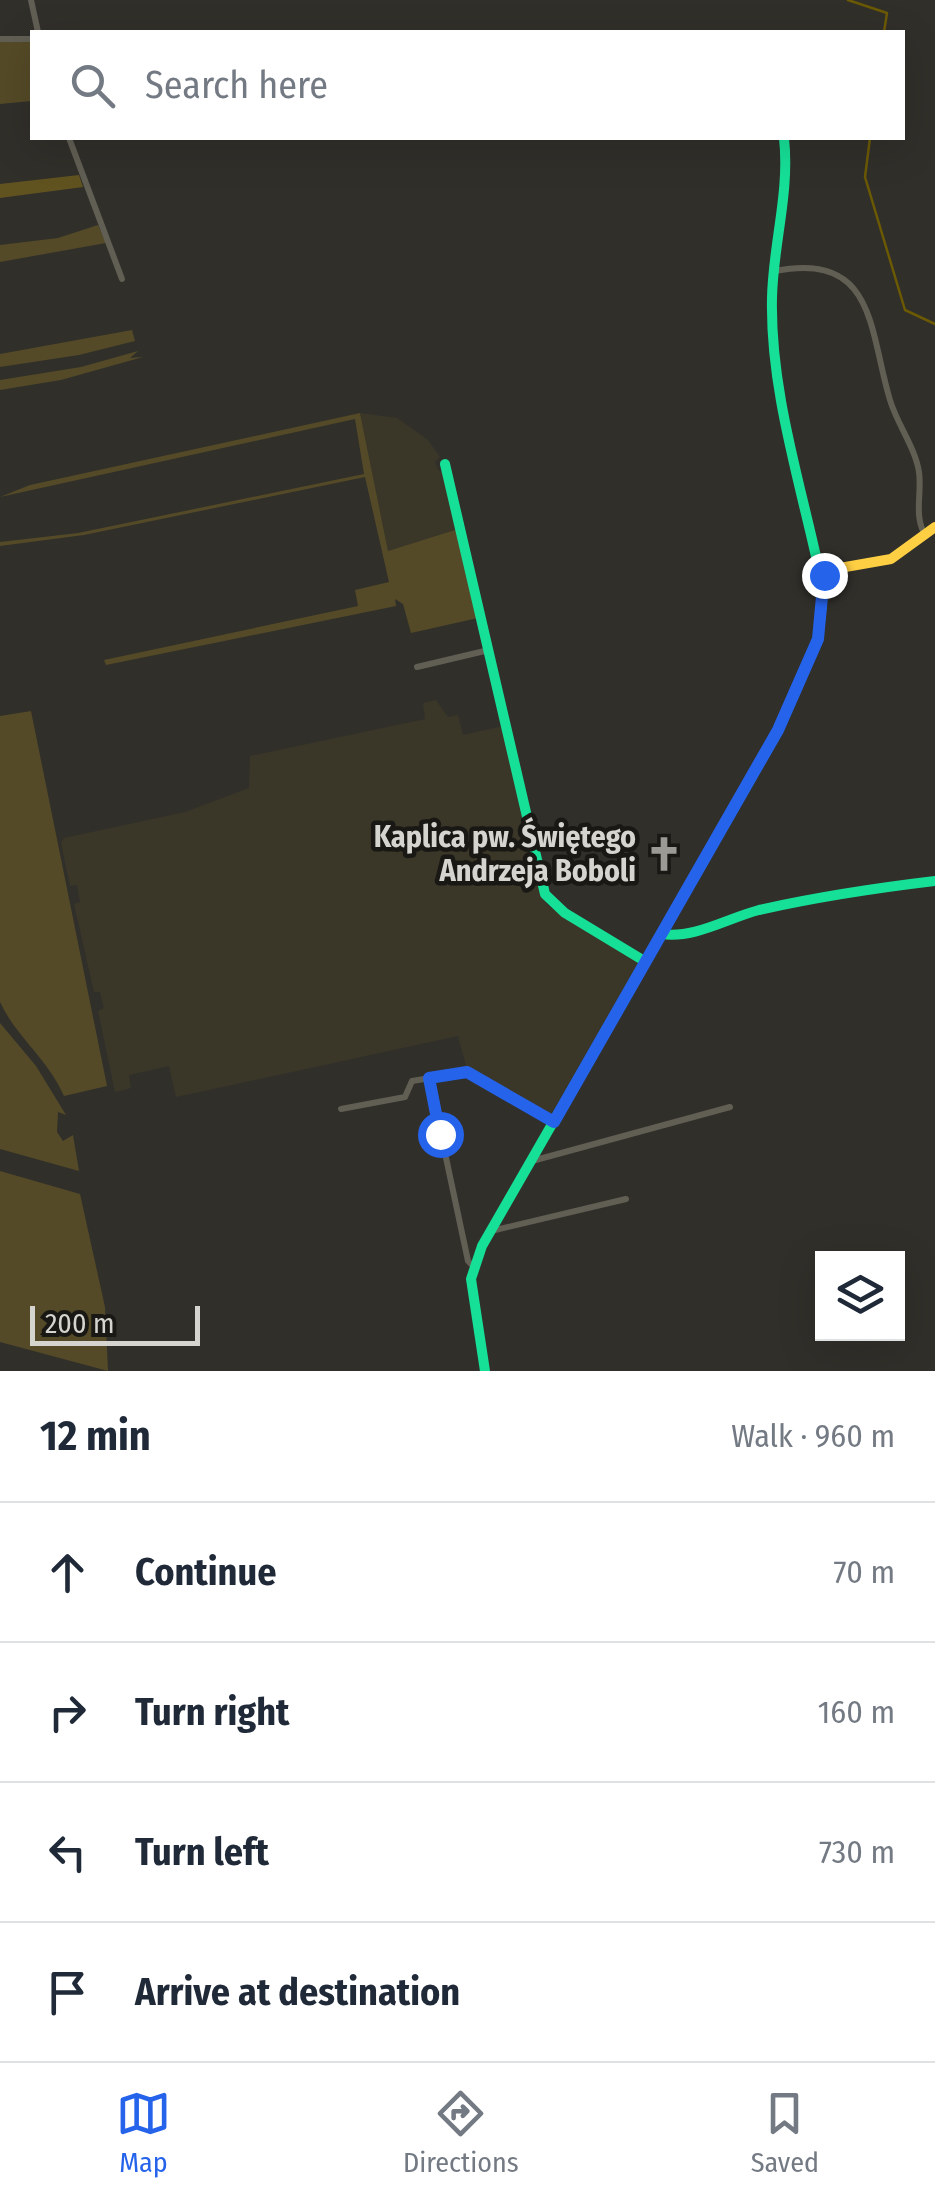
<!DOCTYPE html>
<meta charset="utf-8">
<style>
body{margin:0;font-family:"Fira Sans Condensed",sans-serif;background:#f2f2f3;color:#1f2937}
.controls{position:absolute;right:30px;bottom:30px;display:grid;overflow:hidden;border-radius:0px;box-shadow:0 10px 40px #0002}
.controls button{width:90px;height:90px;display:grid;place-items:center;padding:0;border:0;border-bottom:2px solid #e0e1e3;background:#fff;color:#1f2937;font:50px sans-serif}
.scale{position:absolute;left:30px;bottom:25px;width:170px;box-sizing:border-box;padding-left:10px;border:5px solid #d5d4ce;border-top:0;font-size:28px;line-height:35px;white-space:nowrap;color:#d5d4ce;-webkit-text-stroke:8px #191814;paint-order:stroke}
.stop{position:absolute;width:30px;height:30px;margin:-22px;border:8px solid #2563eb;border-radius:50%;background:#fff}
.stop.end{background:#2563eb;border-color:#fff;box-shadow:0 2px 10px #0008}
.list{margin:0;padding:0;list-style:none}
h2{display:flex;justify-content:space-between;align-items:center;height:130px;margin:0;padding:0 40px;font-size:42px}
h2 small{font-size:32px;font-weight:400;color:#747a83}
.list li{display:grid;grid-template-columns:65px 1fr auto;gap:30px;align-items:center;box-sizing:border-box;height:140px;padding:0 40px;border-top:2px solid #e0e1e3}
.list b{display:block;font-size:38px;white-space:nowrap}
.list em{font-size:32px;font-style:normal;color:#747a83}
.icon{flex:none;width:55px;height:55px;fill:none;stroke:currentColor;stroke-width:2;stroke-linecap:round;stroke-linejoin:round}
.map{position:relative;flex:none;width:935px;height:1371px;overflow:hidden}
.search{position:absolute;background:#fff;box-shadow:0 10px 40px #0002;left:30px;right:30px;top:30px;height:110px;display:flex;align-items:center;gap:25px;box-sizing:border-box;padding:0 35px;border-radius:0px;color:#747a83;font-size:38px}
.sheet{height:690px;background:#fff}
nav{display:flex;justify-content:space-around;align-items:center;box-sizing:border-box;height:140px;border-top:2px solid #e0e1e3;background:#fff;font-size:28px;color:#747a83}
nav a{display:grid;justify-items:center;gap:5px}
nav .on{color:#2563eb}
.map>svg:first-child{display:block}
.built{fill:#3a3729}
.green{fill:#544a27}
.forest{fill:#615320}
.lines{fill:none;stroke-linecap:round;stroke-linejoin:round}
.stream{stroke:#6b5904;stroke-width:2.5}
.street{stroke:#615f54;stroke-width:6}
.fast{stroke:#16e098;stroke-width:10}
.slow{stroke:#ffcf43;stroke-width:10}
.route{stroke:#2563eb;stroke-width:12}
.labels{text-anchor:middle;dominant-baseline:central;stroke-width:9;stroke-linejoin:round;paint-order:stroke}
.poi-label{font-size:30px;font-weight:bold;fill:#d5d4ce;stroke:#191814;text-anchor:end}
</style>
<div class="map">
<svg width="935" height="1371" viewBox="0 0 935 1371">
<rect width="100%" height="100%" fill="#302f2a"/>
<!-- built -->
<g class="built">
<polygon points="360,413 397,418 428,440 440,457 435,462 438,470 446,474 458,529 388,551"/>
<polygon points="436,700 448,717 458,715 463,735 503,726 537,881 547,905 639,962 550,1116 466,1066 458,1036 176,1097 169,1066 129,1075 131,1088 115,1092 98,1011 104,1008 100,992 94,992 74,904 80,902 77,885 70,886 61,843 64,838 185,812 249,788 250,756 425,719 423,703"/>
</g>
<!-- green -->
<g class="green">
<polygon points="32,41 32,101 0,104 0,42"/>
<polygon points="98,225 106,243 0,262 0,245 58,238"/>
<polygon points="132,330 135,341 79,355 0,367 0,354"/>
<polygon points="138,351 130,358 143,357 61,380 0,390 0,380 81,367"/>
<polygon points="360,413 388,551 458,529 478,618 411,633 403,604 395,599 396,606 106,665 104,660 358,606 355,590 389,582 365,477 84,535 0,546 0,542 78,533 364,474 355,419 0,497 30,485"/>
<path d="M31,711L107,1086L64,1096C48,1059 17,1038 0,1002V716Z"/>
<polygon points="0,1023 36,1066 66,1115 58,1112 57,1132 63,1141 73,1135 79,1171 0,1149"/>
<polygon points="0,1171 80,1194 105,1307 108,1371 0,1342"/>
</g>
<!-- forest -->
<polygon class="forest" points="79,175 83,187 0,198 0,184"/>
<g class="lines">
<!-- stream -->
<g class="stream">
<polyline points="848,0 887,13 884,32"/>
<polyline points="870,138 865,177 905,310 935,324"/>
</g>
<!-- street -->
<g class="street">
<polyline points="31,0 38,32"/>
<polyline points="0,39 32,39"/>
<polyline points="69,138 122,279"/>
<path d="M775,271C876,251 869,331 890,400C897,424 915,447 919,472C922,493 914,514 924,533"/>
<polyline points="417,667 489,650"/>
<polyline points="429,1078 468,1261 473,1266"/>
<polyline points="341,1109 405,1097 412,1081 467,1072 554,1122"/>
<polyline points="532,1161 730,1107"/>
<polyline points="491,1231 626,1199"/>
</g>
<!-- fast -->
<g class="fast">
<polyline points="445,464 545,894 565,913 646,962"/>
<path d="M662,934C694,939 728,918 759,910C817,897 876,888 935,881"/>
<path d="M485,1371L471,1279L482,1246L778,731L818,639L825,575L817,561C798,475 770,386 772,298C773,244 790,193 784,138"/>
</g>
<!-- slow -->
<polyline class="slow" points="825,575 834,569 891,559 935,527"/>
</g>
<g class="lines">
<!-- route -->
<polyline class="route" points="440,1134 429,1078 467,1072 554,1122 778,730 818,639 824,575"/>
</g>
<!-- icons -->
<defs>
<symbol id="church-bare" viewBox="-9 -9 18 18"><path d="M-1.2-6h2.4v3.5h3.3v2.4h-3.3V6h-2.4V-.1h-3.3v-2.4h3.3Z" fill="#9b9a95" stroke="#191814" stroke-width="2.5" paint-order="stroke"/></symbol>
</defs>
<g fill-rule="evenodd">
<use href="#church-bare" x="639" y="829" width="50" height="50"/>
</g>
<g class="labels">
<!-- poi labels -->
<g class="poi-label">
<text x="636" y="837">Kaplica pw. Świętego<tspan x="636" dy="34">Andrzeja Boboli</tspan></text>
</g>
</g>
</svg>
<div class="controls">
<button><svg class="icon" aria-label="layers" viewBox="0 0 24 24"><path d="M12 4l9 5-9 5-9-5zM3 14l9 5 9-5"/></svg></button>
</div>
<div class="scale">200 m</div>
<div class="stop" style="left:440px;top:1134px"></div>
<div class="stop end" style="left:824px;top:575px"></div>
<div class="search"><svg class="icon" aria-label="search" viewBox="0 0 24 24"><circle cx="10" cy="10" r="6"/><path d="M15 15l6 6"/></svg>Search here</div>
</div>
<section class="sheet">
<h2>12 min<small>Walk · 960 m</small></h2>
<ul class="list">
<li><svg class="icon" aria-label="ahead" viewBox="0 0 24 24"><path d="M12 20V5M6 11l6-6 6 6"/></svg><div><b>Continue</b></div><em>70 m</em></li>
<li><svg class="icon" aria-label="right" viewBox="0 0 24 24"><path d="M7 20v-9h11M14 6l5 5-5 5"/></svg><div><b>Turn right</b></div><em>160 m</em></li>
<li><svg class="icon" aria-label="left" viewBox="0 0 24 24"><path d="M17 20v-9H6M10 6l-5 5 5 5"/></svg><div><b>Turn left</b></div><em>730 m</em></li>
<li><svg class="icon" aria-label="arrive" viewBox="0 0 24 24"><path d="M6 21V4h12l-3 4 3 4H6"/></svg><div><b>Arrive at destination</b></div></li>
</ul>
</section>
<nav>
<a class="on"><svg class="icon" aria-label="map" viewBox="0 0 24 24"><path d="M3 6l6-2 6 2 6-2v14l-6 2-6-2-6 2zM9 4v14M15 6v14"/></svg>Map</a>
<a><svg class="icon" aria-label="directions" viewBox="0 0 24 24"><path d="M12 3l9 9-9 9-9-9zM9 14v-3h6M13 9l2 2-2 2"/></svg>Directions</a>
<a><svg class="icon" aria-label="saved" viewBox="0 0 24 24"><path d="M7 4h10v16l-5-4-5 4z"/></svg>Saved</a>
</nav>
